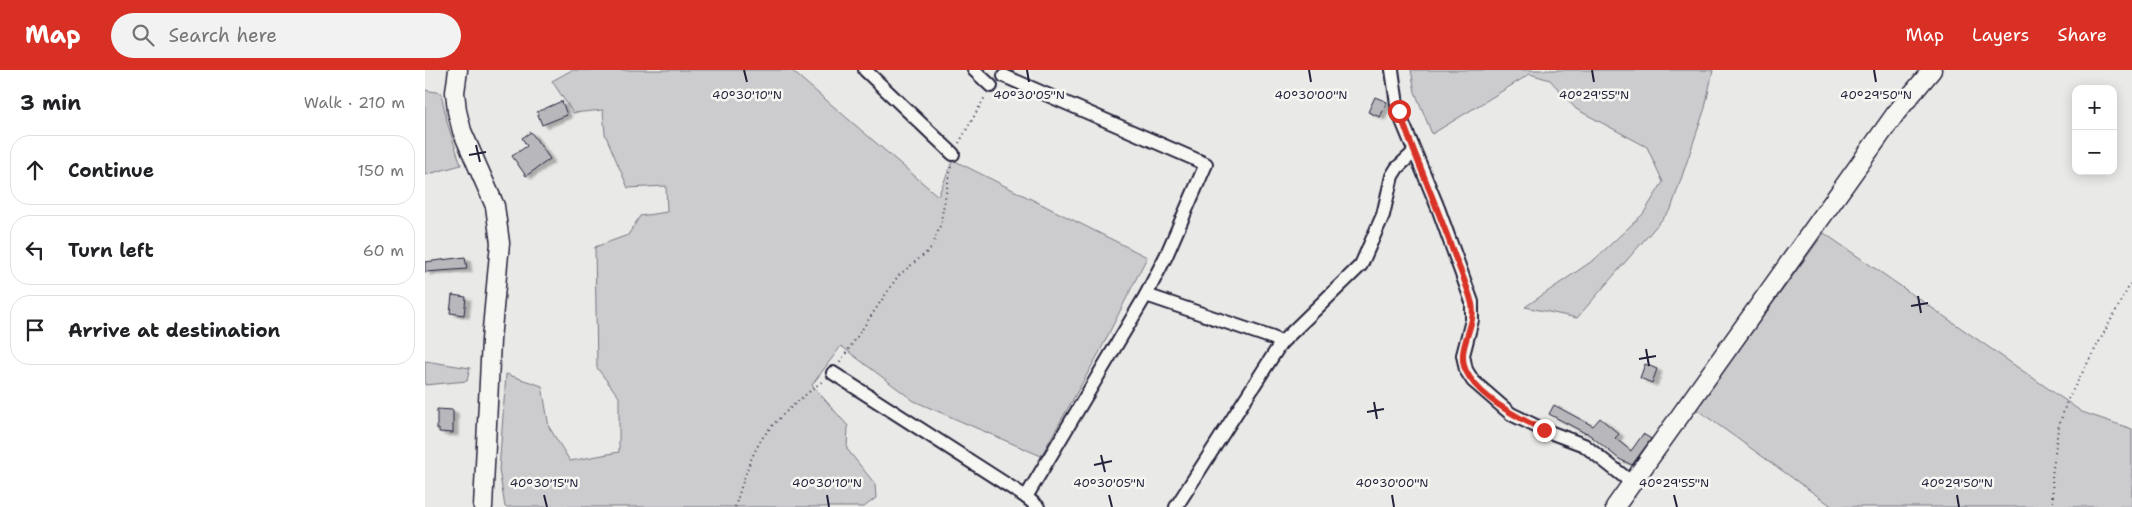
<!DOCTYPE html>
<meta charset="utf-8">
<style>
body{margin:0;font-family:"Shantell Sans",sans-serif;background:#f2f2f2;color:#202124}
.controls{position:absolute;right:15px;top:15px;display:grid;overflow:hidden;border-radius:10px;box-shadow:0 2px 12px #0003}
.controls button{width:45px;height:45px;display:grid;place-items:center;padding:0;border:0;border-bottom:1px solid #e0e0e0;background:#fff;color:#202124;font:25px sans-serif}
.stop{position:absolute;width:15px;height:15px;margin:-11px;border:4px solid #d93025;border-radius:50%;background:#fff}
.stop.end{background:#d93025;border-color:#fff;box-shadow:0 1px 5px #0008}
.list{margin:0;padding:0;list-style:none}
h2{display:flex;justify-content:space-between;align-items:center;height:65px;margin:0;padding:0 20px;font-size:21px}
h2 small{font-size:16px;font-weight:400;color:#757577}
.list li{display:grid;grid-template-columns:32px 1fr auto;gap:15px;align-items:center;box-sizing:border-box;height:70px;margin:0 10px 10px;padding:0 10px;border:1px solid #e0e0e0;border-radius:20px}
.list b{display:block;font-size:19px;white-space:nowrap}
.list em{font-size:16px;font-style:normal;color:#757577}
.icon{flex:none;width:28px;height:28px;fill:none;stroke:currentColor;stroke-width:2;stroke-linecap:round;stroke-linejoin:round}
.map{position:relative;flex:none;width:1707px;height:437px;overflow:hidden}
header{display:flex;align-items:center;gap:30px;box-sizing:border-box;height:70px;padding:0 25px;background:#d93025;color:#fff}
header strong{font-size:24px}
nav{display:flex;gap:28px;margin-inline-start:auto;font-size:18px}
.search{width:350px;height:45px;background:#f2f2f2;display:flex;align-items:center;gap:12px;box-sizing:border-box;padding:0 18px;border-radius:28px;color:#757577;font-size:19px}
main{display:flex}
aside{flex:1;background:#fff}
.map>svg:first-child{display:block}
.green{fill:#ccccce;stroke:#777784}
.building{fill:#b8b8bc;stroke:#22223b;filter:url(#shadow)}
.lines{fill:none;stroke-linecap:round;stroke-linejoin:round}
.street-casing{stroke:#22223b;stroke-width:16}
.secondary-casing{stroke:#22223b;stroke-width:21}
.path{stroke:#22223b;stroke-width:2;stroke-dasharray:1 4;stroke-linecap:butt}
.street{stroke:#f6f6f2;stroke-width:12}
.secondary{stroke:#f6f6f2;stroke-width:18}
.route{stroke:#d93025;stroke-width:6}
.ticks{fill:none;stroke:#22223b;stroke-width:2}
.ticks-label{font-size:12px;text-anchor:middle;fill:#22223b;stroke:#f6f6f2;stroke-width:5;stroke-linejoin:round;paint-order:stroke}
</style>
<header>
<strong>Map</strong>
<div class="search"><svg class="icon" aria-label="search" viewBox="0 0 24 24"><circle cx="10" cy="10" r="6"/><path d="M15 15l6 6"/></svg>Search here</div>
<nav><a>Map</a><a>Layers</a><a>Share</a></nav>
</header>
<main>
<aside>
<h2>3 min<small>Walk · 210 m</small></h2>
<ul class="list">
<li><svg class="icon" aria-label="ahead" viewBox="0 0 24 24"><path d="M12 20V5M6 11l6-6 6 6"/></svg><div><b>Continue</b></div><em>150 m</em></li>
<li><svg class="icon" aria-label="left" viewBox="0 0 24 24"><path d="M17 20v-9H6M10 6l-5 5 5 5"/></svg><div><b>Turn left</b></div><em>60 m</em></li>
<li><svg class="icon" aria-label="arrive" viewBox="0 0 24 24"><path d="M6 21V4h12l-3 4 3 4H6"/></svg><div><b>Arrive at destination</b></div></li>
</ul>
</aside>
<div class="map">
<svg width="1707" height="437" viewBox="0 0 1707 437">
<defs>
<filter id="shadow"><feDropShadow dx="5" dy="3" stdDeviation="1" flood-color="#0004"/></filter>
</defs>
<rect width="100%" height="100%" fill="#e9e9e7"/>
<filter id="ink" filterUnits="userSpaceOnUse"><feTurbulence type="fractalNoise" baseFrequency=".02" numOctaves="2"/><feDisplacementMap in="SourceGraphic" scale="10" xChannelSelector="R" yChannelSelector="G"/><feConvolveMatrix kernelMatrix="1 2 1 2 8 2 1 2 1" color-interpolation-filters="sRGB"/></filter>
<g filter="url(#ink)">
<!-- green -->
<g class="green">
<polygon points="147,0 366,0 513,126 528,90 722,187 674,283 616,386 489,331 416,276 387,315 423,356 422,379 450,414 451,428 439,437 80,437 74,400 81,304 117,316 124,357 145,391 194,382 194,327 172,298 170,177 203,165 215,146 242,142 241,116 203,118 180,64 178,40 148,43 127,11"/>
<polygon points="986,0 1288,0 1280,38 1246,139 1152,248 1100,237 1170,189 1218,144 1238,112 1222,77 1151,39 1125,10 1105,4 1007,64 990,22"/>
<polygon points="0,20 16,23 22,52 36,95 0,105"/>
<polygon points="1399,163 1657,342 1707,359 1707,437 1408,437 1271,339"/>
<polygon points="0,291 45,298 42,311 0,315"/>
</g>
<!-- building -->
<g class="building">
<polygon points="950,27 962,32 955,47 943,42"/>
<polygon points="137,31 142,45 117,55 112,42"/>
<polygon points="106,62 125,89 101,106 87,86 102,76 97,68"/>
<polygon points="40,187 42,199 0,202 0,192"/>
<polygon points="27,225 41,227 39,245 25,243"/>
<polygon points="1220,294 1232,299 1227,313 1215,308"/>
<polygon points="1129,335 1168,356 1175,348 1194,364 1190,368 1206,381 1218,364 1226,369 1207,395 1194,389 1161,362 1160,363 1124,344"/>
<polygon points="12,339 28,340 28,363 14,362 14,359 12,359"/>
</g>
<g class="lines">
<defs>
<g id="street">
<polyline points="440,0 528,84"/>
<polyline points="549,0 566,16"/>
<polyline points="967,0 973,41 1013,138 1047,232 1047,250 1038,285 1041,300 1048,311 1086,344 1119,360 1159,375 1206,412"/>
<polyline points="579,6 781,94 741,186 721,225 601,427"/>
<polyline points="721,225 848,268 856,273"/>
<polyline points="408,303 601,427 613,437"/>
<polyline points="751,437 856,273 936,195 958,145 967,106 972,98 989,82"/>
</g>
<g id="secondary">
<polyline points="33,0 30,22 32,41 37,61 70,136 75,173 66,270 58,437"/>
<polyline points="1190,437 1471,43 1507,0"/>
</g>
</defs>
<!-- street casing -->
<use href="#street" class="street-casing"/>
<!-- secondary casing -->
<use href="#secondary" class="secondary-casing"/>
<!-- path -->
<g class="path">
<polyline points="534,73 560,27"/>
<polyline points="415,292 473,206 507,178 515,156 526,96"/>
<path d="M310,437C317,415 323,392 335,372C346,352 381,324 399,310"/>
<polyline points="1628,437 1627,406 1633,359 1642,331 1707,211"/>
</g>
<!-- street -->
<use href="#street" class="street"/>
<!-- secondary -->
<use href="#secondary" class="secondary"/>
</g>
</g>
<g class="lines" filter="url(#ink)">
<!-- route -->
<path class="route" d="M974,41C991,89 1012,136 1029,184C1035,200 1043,217 1047,234C1052,257 1030,278 1041,301C1054,328 1093,348 1119,360"/>
</g>
<!-- ticks -->
<path class="ticks" d="M319,0L322,12M602,0L604,12M884,0L886,12M1167,0L1169,12M1449,0L1451,12M51,75L55,92M44,85L61,82M1493,226L1496,243M1486,236L1503,233M1221,279L1224,296M1214,289L1231,286M949,332L952,349M942,342L959,339M676,385L680,402M669,395L687,391M119,425L122,437M402,425L404,437M684,425L687,437M967,425L969,437M1249,425L1252,437M1532,425L1534,437"/>
<g class="ticks-label">
<text x="322" y="29">40°30'10"N</text>
<text x="604" y="29">40°30'05"N</text>
<text x="886" y="29">40°30'00"N</text>
<text x="1169" y="29">40°29'55"N</text>
<text x="1451" y="29">40°29'50"N</text>
<text x="119" y="417">40°30'15"N</text>
<text x="402" y="417">40°30'10"N</text>
<text x="684" y="417">40°30'05"N</text>
<text x="967" y="417">40°30'00"N</text>
<text x="1249" y="417">40°29'55"N</text>
<text x="1532" y="417">40°29'50"N</text>
</g>
</svg>
<div class="controls">
<button>+</button>
<button>−</button>
</div>
<div class="stop" style="left:974px;top:41px"></div>
<div class="stop end" style="left:1119px;top:360px"></div>
</div>
</main>
